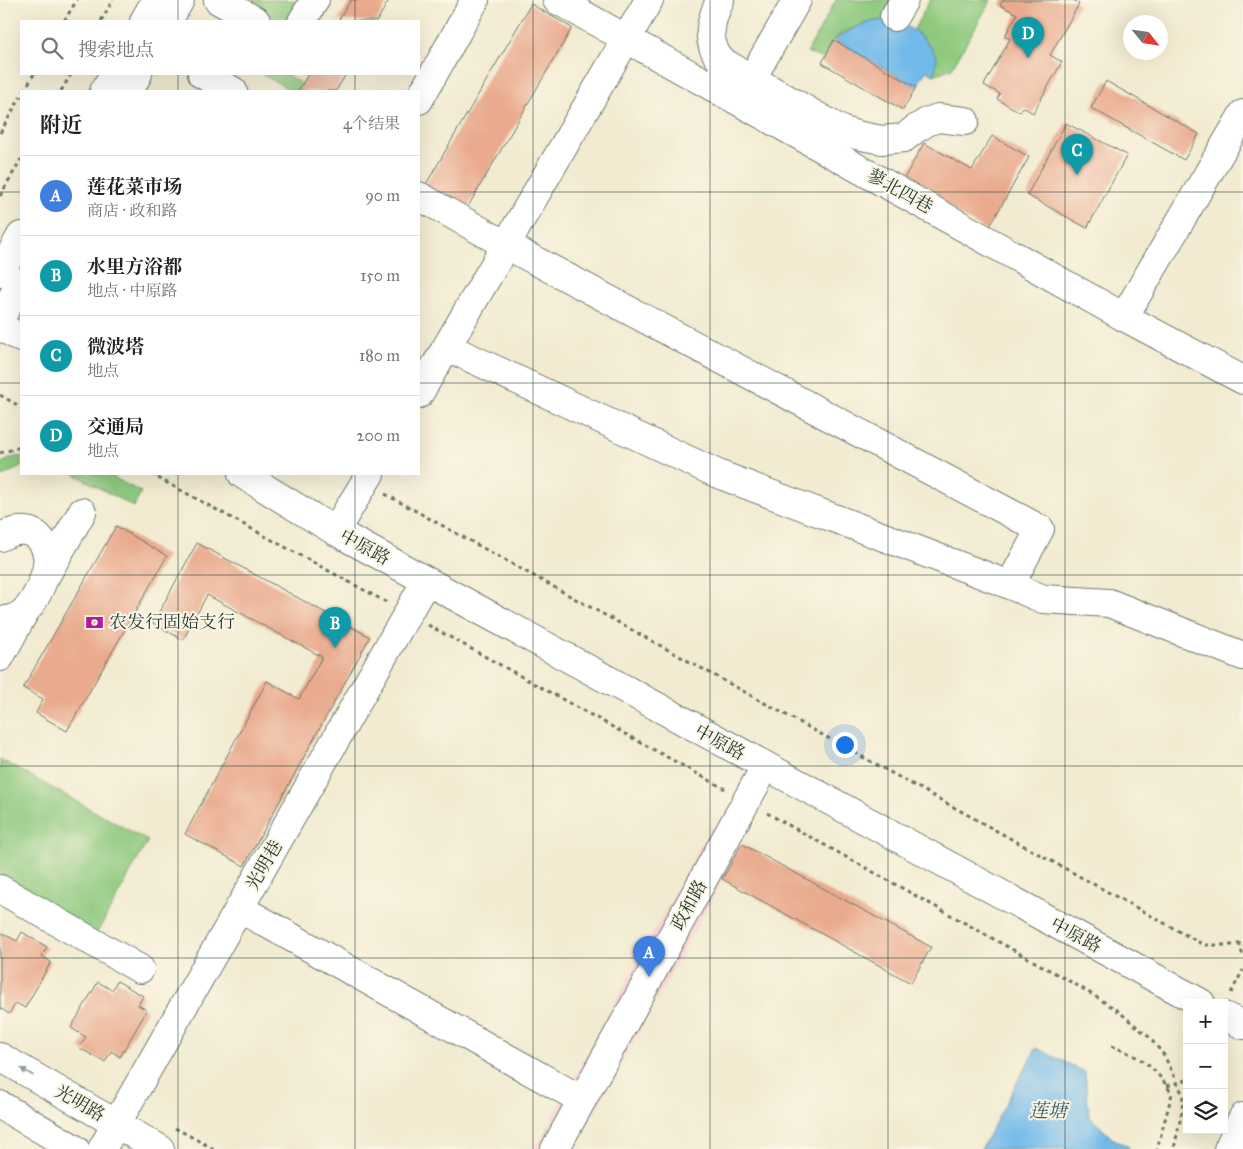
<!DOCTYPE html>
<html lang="zh">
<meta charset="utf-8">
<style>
body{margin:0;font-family:"IM FELL Great Primer","Noto Serif SC",serif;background:#f2f2f2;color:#222}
.controls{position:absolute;right:15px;bottom:15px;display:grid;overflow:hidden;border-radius:0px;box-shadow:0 5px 20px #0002}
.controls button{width:45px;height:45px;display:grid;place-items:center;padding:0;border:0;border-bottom:1px solid #e0e0e0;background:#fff;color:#222;font:25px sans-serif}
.compass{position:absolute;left:1123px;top:15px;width:45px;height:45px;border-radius:50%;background:#fff;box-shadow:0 5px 20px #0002;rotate:120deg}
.you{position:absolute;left:844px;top:744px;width:18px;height:18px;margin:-12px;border:4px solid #fff;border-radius:50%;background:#1a73e8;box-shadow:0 0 0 8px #1a73e833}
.badge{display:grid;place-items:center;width:32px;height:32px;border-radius:50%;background:#0b8043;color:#fff;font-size:16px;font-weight:700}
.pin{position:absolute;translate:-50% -41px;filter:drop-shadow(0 1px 2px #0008)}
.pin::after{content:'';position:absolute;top:26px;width:18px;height:15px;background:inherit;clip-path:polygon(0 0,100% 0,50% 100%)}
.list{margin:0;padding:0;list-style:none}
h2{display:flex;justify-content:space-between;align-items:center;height:65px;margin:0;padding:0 20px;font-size:21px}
h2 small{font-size:16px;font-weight:400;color:#767676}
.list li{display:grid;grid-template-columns:32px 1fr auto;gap:15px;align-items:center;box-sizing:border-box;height:80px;padding:0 20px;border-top:1px solid #e0e0e0}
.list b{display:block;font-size:19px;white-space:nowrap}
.list p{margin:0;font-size:16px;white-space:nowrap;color:#767676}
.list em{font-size:16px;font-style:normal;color:#767676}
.icon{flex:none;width:28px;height:28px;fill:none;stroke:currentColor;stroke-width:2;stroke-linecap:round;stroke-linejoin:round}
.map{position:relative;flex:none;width:1243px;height:1149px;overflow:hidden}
.search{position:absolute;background:#fff;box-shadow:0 5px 20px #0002;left:20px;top:20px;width:400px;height:55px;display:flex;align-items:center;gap:12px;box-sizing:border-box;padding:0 18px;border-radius:0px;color:#767676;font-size:19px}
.panel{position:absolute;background:#fff;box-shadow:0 5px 20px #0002;left:20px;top:90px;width:400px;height:385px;border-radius:0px}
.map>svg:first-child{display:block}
.built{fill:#f7cfd2}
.green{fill:#8ec97e;stroke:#568359}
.water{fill:#72baea;stroke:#487c8f}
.building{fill:#e9aa8d}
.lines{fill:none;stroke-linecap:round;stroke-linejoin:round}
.minor-casing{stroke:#697a6b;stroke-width:30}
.major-casing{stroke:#697a6b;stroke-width:30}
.path{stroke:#697a6b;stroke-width:3;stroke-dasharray:4 4;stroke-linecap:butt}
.minor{stroke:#fff;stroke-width:28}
.major{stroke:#fff;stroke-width:28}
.oneway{fill:#8f9e9a}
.grid{fill:none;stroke:#1f3d34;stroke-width:1;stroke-opacity:0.55}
.labels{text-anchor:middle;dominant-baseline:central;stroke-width:4;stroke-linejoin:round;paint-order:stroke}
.street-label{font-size:18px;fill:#1f3d34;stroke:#fcf5e5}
.poi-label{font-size:18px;fill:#1f3d34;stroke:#fcf5e5;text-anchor:start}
.water-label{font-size:19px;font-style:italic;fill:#345c62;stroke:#fcf5e5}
</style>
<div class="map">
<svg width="1243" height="1149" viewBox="0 0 1243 1149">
<rect width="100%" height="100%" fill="#fcf5e5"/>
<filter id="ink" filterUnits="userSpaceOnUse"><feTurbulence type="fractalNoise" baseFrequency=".02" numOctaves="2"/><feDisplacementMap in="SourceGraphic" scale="10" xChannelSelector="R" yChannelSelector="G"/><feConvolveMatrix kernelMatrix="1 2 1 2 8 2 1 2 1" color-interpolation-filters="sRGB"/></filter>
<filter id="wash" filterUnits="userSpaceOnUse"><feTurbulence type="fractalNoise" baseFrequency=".0096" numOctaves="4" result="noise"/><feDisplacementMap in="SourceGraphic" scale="20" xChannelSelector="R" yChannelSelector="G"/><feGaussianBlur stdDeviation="1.12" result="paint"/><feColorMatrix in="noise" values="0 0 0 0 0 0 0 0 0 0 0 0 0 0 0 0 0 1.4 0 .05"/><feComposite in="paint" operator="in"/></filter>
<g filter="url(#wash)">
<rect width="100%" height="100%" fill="#f2ebd1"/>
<!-- built -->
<polygon class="built" points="711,827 742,844 574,1149 535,1149"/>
<!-- green -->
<g class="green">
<polygon points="253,0 305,0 293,21 281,21 251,4"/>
<path d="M836,0H892L882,20C868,22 842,30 833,41C829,46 826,53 823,59L807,52Z"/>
<path d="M930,0H991L952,68L934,75C939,57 926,41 914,29Z"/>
<polygon points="262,74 285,74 302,84 298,91 292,91"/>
<polygon points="21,456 21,467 0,477 0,464 11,458"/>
<polygon points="74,474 107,474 141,492 134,507"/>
<polygon points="0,759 148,841 96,935 0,882"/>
</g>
<!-- water -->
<g class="water">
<path d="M882,20C911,24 920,33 937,56L934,75L926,71L916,87L834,40C849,30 864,22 882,20Z"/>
<polygon points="1036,1048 1085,1072 1089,1116 1112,1138 1129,1147 1128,1149 981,1149"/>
</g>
<g id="blocks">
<!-- building -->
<g class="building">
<polygon points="351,0 389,0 377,21 338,21"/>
<polygon points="1003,0 1073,0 1079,4 1050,55 1062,62 1033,113 1023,107 1020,112 997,99 1000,94 984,85 1010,39 1005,36 1017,14 1000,5"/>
<polygon points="531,4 572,28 466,210 425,186"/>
<polygon points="834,40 916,87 903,110 822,63"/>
<polygon points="308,74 346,74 336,91 298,91"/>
<polygon points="1106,81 1199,134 1184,160 1091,108"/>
<polygon points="1066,123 1127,155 1087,228 1027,195"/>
<polygon points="992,136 1029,157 987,231 902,182 924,143 972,170"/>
<polygon points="116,526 167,556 67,731 36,713 43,699 23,688"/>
<polygon points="197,543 370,637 244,866 185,834 267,681 299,699 322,657 207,595 183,640 153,623"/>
<polygon points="742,844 931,947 911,983 722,879"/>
<polygon points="22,932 47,947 42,956 51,962 25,1008 16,1003 9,1014 0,1008 0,937 2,933 17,941"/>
<polygon points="117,981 143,996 138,1005 147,1010 120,1057 111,1051 105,1062 79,1048 86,1037 71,1028 98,982 112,990"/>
</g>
</g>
</g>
<g filter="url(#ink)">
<use href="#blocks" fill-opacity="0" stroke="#697a6b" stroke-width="1"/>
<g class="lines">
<defs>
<g id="minor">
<polyline points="218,0 256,21"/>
<polyline points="557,0 1124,317 1243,380"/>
<path d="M720,0C710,22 705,40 721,61L841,130L856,135L882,140L904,138L914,130L927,122L938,118L965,121"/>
<polyline points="894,17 904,0"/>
<polyline points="302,21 315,0"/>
<polyline points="202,74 233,91"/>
<polyline points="752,78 797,0"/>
<polyline points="419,100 475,0"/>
<polyline points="419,196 506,245 1040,529 1010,585"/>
<polyline points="1124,317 1243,114"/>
<polyline points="447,347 718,474 1010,585 1043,599 1109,603 1243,656"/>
<polyline points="419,394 649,0"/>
<polyline points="335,531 370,474"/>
<path d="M0,537C21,526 42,528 47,555C50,570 36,601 25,611C19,617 8,621 0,620"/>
<polyline points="45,577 82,512"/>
<polyline points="0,657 25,611"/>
<polyline points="0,889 140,969"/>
<polyline points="239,908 582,1100"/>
<polyline points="0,1057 160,1149"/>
<polyline points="0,1105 75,1149"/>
<polyline points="102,1149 426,581"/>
<polyline points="555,1149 765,767"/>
</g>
<g id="major">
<polyline points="144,21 156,0"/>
<polyline points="168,21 180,0"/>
<polyline points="104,91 114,74"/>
<polyline points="129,91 138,74"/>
<polyline points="0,273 21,236"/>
<polyline points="0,319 21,282"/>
<polyline points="0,326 21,338"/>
<polyline points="242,474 335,531 1201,1003"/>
<polyline points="1224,1016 1243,1025"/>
<polyline points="1228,1149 1243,1117"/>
</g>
</defs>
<!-- minor casing -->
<use href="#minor" class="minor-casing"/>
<!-- major casing -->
<use href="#major" class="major-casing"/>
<!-- path -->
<g class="path">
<polyline points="64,21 77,0"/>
<polyline points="101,21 113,0"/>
<polyline points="24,91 34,74"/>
<polyline points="61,91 71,74"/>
<polyline points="0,133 21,96"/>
<polyline points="0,196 21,159"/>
<polyline points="0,395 21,407"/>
<polyline points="0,453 21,447"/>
<polyline points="151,474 386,602"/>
<polyline points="385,494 1204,945 1235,945 1243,941"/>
<polyline points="428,625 725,789"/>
<polyline points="767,813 1080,987 1117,1010 1149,1037 1164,1055 1183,1095 1182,1111 1174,1149"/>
<polyline points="1239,943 1243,956"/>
<polyline points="1231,993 1243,970"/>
<path d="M1111,1046C1141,1057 1154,1065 1172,1094L1157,1149"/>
<polyline points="1167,1086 1186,1080"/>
<polyline points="175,1128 214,1149"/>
</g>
<!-- minor -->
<use href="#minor" class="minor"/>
<!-- major -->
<use href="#major" class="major"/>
</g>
<!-- one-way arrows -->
<defs><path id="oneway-solid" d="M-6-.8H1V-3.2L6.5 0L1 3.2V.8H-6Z" transform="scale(1.25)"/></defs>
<use class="oneway" href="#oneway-solid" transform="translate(27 1072) rotate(-150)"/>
</g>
<!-- grid -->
<path class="grid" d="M178,0V21M355,0V21M533,0V1149M710,0V1149M888,0V1149M1065,0V1149M178,74V91M355,74V91M0,192H21M419,192H1243M0,383H21M419,383H1243M178,474V1149M355,474V1149M0,575H1243M0,766H1243M0,958H1243"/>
<!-- icons -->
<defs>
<symbol id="bank-bare" viewBox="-9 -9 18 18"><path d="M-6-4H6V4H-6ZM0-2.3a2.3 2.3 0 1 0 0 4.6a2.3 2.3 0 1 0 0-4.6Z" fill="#b5179e" stroke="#fcf5e5" stroke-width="2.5" paint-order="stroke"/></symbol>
</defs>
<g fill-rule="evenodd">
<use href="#bank-bare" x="82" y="610" width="25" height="25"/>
</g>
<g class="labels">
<!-- street labels -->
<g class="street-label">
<text transform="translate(900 191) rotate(29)">蓼北四巷</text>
<text transform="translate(365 547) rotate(29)">中原路</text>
<text transform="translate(720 742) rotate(29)">中原路</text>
<text transform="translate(264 865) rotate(-60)">光明巷</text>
<text transform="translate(689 905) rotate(-61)">政和路</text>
<text transform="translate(1076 935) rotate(28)">中原路</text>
<text transform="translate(80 1103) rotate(30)">光明路</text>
</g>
<!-- poi labels -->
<g class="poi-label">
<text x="109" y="622">农发行固始支行</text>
</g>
<!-- water labels -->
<g class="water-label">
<text x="1048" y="1110">莲塘</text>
</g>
</g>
</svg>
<div class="controls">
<button>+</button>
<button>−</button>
<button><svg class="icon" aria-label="layers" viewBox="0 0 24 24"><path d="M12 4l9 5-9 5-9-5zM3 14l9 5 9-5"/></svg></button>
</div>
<svg class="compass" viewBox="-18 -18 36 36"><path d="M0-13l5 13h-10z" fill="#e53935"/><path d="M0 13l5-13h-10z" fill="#767676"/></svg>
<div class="you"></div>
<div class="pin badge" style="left:649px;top:977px;background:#3f7fe0">A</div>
<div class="pin badge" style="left:335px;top:648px;background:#0f9aa8">B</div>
<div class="pin badge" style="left:1077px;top:175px;background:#0f9aa8">C</div>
<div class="pin badge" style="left:1028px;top:58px;background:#0f9aa8">D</div>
<div class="search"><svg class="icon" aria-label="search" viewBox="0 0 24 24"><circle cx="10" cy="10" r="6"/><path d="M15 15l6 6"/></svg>搜索地点</div>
<section class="panel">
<h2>附近<small>4个结果</small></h2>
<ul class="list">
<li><span class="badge" style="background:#3f7fe0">A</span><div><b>莲花菜市场</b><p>商店 · 政和路</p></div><em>90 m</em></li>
<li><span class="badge" style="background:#0f9aa8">B</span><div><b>水里方浴都</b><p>地点 · 中原路</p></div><em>150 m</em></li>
<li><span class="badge" style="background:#0f9aa8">C</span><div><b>微波塔</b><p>地点</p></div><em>180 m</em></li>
<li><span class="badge" style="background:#0f9aa8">D</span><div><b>交通局</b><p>地点</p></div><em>200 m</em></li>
</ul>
</section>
</div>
